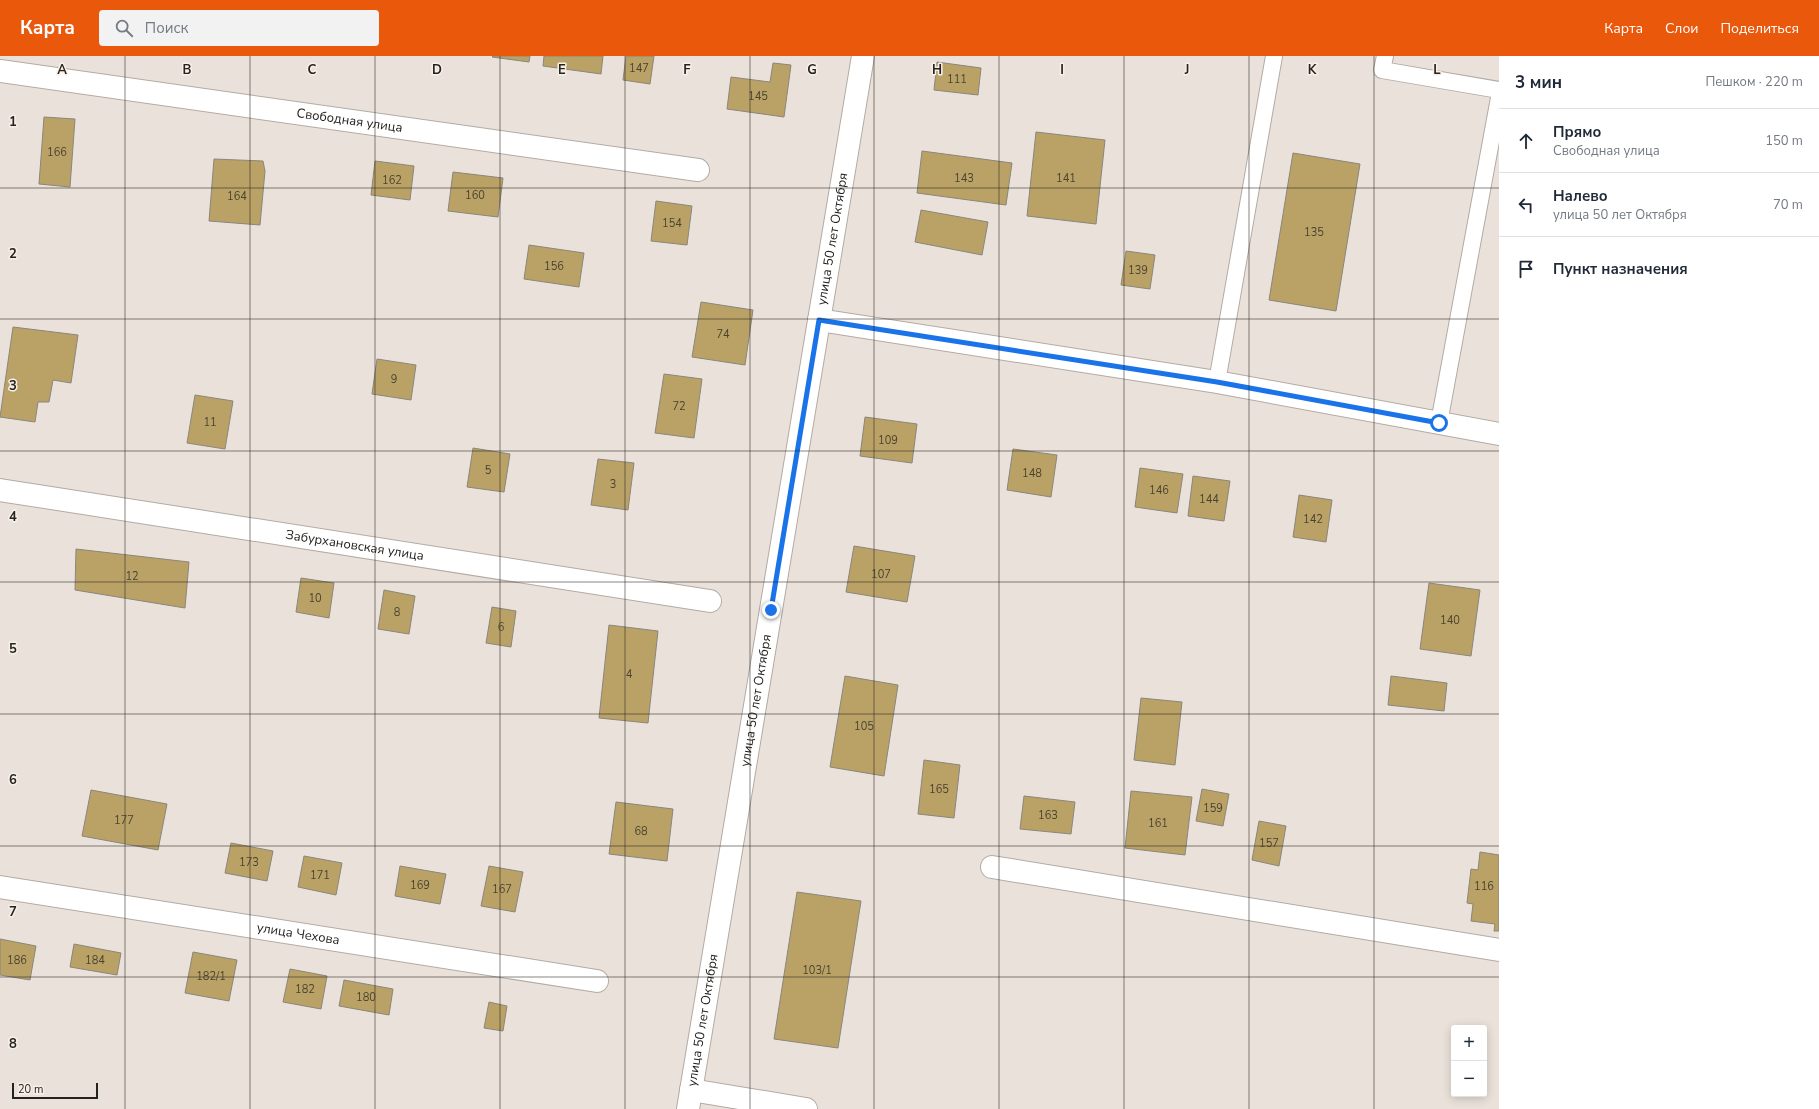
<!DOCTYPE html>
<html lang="ru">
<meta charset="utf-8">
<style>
body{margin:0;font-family:"Nunito Sans",sans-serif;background:#f2f2f3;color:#1f2937}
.controls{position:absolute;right:12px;bottom:12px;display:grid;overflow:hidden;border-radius:4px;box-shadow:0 2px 10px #0003}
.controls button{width:36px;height:36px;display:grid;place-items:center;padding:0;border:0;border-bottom:1px solid #e0e1e3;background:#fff;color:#1f2937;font:20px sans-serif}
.scale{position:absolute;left:12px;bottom:10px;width:86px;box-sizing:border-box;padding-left:4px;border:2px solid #25231f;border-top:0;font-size:11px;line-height:14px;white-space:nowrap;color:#25231f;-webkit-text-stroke:3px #f8efe7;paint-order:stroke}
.stop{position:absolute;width:12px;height:12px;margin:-9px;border:3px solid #1a73e8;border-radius:50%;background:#fff}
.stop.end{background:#1a73e8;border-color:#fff;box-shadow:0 1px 4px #0008}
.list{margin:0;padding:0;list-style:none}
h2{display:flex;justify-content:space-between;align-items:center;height:52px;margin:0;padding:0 16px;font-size:17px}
h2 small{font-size:13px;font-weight:400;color:#747a83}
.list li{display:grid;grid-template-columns:26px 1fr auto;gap:12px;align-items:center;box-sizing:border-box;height:64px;padding:0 16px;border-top:1px solid #e0e1e3}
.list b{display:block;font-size:15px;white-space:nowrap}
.list p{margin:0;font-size:13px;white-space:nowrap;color:#747a83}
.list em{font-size:13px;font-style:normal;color:#747a83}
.icon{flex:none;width:22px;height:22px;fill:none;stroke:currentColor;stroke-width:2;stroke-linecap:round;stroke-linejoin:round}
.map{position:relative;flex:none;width:1499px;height:1053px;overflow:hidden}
header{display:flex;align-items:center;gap:24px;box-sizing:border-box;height:56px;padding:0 20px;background:#ea580c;color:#fff}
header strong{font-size:19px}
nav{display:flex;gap:22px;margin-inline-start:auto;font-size:14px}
.search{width:280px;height:36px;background:#f2f2f3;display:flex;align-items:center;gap:10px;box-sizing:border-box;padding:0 14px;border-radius:4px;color:#747a83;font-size:15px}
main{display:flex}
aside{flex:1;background:#fff}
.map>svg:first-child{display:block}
.building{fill:#baa266;stroke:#8a867d}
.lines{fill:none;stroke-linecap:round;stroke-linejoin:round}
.service-casing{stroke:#b3aba3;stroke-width:18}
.minor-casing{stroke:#b3aba3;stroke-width:24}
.secondary-casing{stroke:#b3aba3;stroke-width:24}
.service{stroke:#fff;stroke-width:16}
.minor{stroke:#fff;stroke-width:22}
.secondary{stroke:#fff;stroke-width:22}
.route{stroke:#1a73e8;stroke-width:5}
.grid{fill:none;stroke:#25231f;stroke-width:1;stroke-opacity:0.55}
.labels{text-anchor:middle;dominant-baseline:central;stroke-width:3;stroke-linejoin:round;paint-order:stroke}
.number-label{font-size:11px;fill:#4a4331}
.street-label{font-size:13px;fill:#25231f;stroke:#f8efe7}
.grid-label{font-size:13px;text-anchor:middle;font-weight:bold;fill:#25231f;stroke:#f8efe7;stroke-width:3;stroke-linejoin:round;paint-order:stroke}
</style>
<header>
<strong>Карта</strong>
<div class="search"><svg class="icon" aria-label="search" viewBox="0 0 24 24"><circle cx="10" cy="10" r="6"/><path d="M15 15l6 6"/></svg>Поиск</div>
<nav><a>Карта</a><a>Слои</a><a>Поделиться</a></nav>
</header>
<main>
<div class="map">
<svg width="1499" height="1053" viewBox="0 0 1499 1053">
<rect width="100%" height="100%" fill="#eae2da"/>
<!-- building -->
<g class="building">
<polygon points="493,0 530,0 529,6 492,1"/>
<polygon points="544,0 603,0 601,18 543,10"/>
<polygon points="626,0 654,0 650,28 623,24"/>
<polygon points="937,6 981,12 978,39 934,34"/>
<polygon points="773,7 791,9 784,61 727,53 731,21 770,26"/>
<polygon points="44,61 75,63 70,131 39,128"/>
<polygon points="1036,76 1105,84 1096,168 1027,160"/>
<polygon points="922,95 1012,107 1006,149 917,137"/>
<polygon points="1293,97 1360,108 1336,255 1269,244"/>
<polygon points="214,103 263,105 265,115 260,169 209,165"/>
<polygon points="375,105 414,110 410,144 371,139"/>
<polygon points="453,116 503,122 498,161 448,155"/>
<polygon points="656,145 692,150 687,189 651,185"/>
<polygon points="921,154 988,166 982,199 915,186"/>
<polygon points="529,189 584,197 579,231 524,223"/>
<polygon points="1126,195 1155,199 1150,233 1121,229"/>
<polygon points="701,246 753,254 745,309 692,301"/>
<polygon points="13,271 78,279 71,327 53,324 49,346 38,346 35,366 0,361"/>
<polygon points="377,303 416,309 411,344 372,338"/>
<polygon points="664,318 702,323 694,382 655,377"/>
<polygon points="195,339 233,345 225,393 187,387"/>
<polygon points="865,361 917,368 912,407 860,400"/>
<polygon points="473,392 510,398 504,436 467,431"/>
<polygon points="1013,393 1057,399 1051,441 1007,434"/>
<polygon points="598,403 634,407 628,454 591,449"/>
<polygon points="1140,412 1183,418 1177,457 1135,451"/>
<polygon points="1193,420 1230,425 1224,465 1188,460"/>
<polygon points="1299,439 1332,444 1326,486 1293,481"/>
<polygon points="854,490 915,500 907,546 846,536"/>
<polygon points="76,493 189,506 185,552 75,534"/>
<polygon points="301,522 334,527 329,562 296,556"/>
<polygon points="1429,527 1480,534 1471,600 1420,593"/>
<polygon points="384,534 415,540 409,578 378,573"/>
<polygon points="492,551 516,555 511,591 486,587"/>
<polygon points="609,569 658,575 648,667 599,662"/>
<polygon points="845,620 898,629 884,720 830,711"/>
<polygon points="1391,620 1447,627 1444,655 1388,649"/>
<polygon points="1141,642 1182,646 1175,709 1134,704"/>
<polygon points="924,704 960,709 954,762 918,758"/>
<polygon points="1202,733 1229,738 1223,770 1196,765"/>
<polygon points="91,734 167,748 158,794 82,780"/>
<polygon points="1131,735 1192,741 1185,799 1125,792"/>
<polygon points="1024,740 1075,746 1071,778 1020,773"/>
<polygon points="616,746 673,753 667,805 609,798"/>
<polygon points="1259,765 1286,770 1279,810 1252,804"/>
<polygon points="231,787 273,795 267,825 225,817"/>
<polygon points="1480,796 1499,799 1499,875 1494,875 1495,868 1471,865 1473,848 1467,847 1471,813 1478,814"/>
<polygon points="304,800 342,807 336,839 298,831"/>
<polygon points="400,810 446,818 440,848 395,840"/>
<polygon points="489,810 523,816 515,856 481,850"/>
<polygon points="797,836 861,845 838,992 774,983"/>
<polygon points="0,883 36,890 30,924 0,919"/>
<polygon points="74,888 121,897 117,919 70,911"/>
<polygon points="193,896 237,904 229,945 185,937"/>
<polygon points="290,913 327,920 321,953 283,946"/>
<polygon points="344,924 393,933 389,959 339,950"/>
<polygon points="489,946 507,950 503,975 484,972"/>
</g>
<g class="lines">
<defs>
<g id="service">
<polyline points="1385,0 1382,14 1499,34"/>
<polyline points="1217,326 1274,0"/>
<polyline points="1439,367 1499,42"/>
</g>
<g id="minor">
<path id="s1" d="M0,15L698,114"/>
<polyline points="819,264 1217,326 1499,378"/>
<path id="s2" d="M0,434L710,545"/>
<polyline points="992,811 1499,894"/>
<path id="s3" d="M0,831L597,925"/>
<polyline points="691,1034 806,1053"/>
</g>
<g id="secondary">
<path id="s4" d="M688,1053L863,0"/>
</g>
</defs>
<!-- service casing -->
<use href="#service" class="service-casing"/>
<!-- minor casing -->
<use href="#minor" class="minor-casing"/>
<!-- secondary casing -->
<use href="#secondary" class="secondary-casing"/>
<!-- service -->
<use href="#service" class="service"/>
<!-- minor -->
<use href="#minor" class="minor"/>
<!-- secondary -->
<use href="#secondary" class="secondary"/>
</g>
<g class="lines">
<!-- route -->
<polyline class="route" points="771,554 819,264 1217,326 1439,367"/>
</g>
<!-- grid -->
<path class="grid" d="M125,0V1053M250,0V1053M375,0V1053M500,0V1053M625,0V1053M750,0V1053M874,0V1053M999,0V1053M1124,0V1053M1249,0V1053M1374,0V1053M0,132H1499M0,263H1499M0,395H1499M0,526H1499M0,658H1499M0,790H1499M0,921H1499"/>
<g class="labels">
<!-- number labels -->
<g class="number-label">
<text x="639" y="12">147</text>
<text x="957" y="23">111</text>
<text x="758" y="40">145</text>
<text x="57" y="96">166</text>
<text x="964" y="122">143</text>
<text x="1066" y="122">141</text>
<text x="392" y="124">162</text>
<text x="475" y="139">160</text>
<text x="237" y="140">164</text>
<text x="672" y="167">154</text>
<text x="1314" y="176">135</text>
<text x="554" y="210">156</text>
<text x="1138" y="214">139</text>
<text x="723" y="278">74</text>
<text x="394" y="323">9</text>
<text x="679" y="350">72</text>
<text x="210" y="366">11</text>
<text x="888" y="384">109</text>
<text x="488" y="414">5</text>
<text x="1032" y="417">148</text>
<text x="613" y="428">3</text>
<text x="1159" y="434">146</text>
<text x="1209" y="443">144</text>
<text x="1313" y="463">142</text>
<text x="881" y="518">107</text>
<text x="132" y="520">12</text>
<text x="315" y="542">10</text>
<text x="397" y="556">8</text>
<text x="1450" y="564">140</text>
<text x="501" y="571">6</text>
<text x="629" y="618">4</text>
<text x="864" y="670">105</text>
<text x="939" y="733">165</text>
<text x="1213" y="752">159</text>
<text x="1048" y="759">163</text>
<text x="124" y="764">177</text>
<text x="1158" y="767">161</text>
<text x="641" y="775">68</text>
<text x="1269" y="787">157</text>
<text x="249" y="806">173</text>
<text x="320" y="819">171</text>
<text x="420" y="829">169</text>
<text x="1484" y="830">116</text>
<text x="502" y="833">167</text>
<text x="17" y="904">186</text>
<text x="95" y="904">184</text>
<text x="817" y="914">103/1</text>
<text x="211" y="920">182/1</text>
<text x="305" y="933">182</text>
<text x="366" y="941">180</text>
</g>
<!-- street labels -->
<g class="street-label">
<text stroke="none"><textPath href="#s1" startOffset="353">Свободная улица</textPath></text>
<text stroke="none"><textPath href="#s4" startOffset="882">улица 50 лет Октября</textPath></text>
<text stroke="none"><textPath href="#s2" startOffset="359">Забурхановская улица</textPath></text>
<text stroke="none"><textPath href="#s4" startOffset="414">улица 50 лет Октября</textPath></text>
<text stroke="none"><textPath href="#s3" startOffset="302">улица Чехова</textPath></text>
<text stroke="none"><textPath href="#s4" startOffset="90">улица 50 лет Октября</textPath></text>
</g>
</g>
<g class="grid-label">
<text x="62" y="18">A</text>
<text x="187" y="18">B</text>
<text x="312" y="18">C</text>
<text x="437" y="18">D</text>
<text x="562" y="18">E</text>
<text x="687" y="18">F</text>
<text x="812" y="18">G</text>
<text x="937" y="18">H</text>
<text x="1062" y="18">I</text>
<text x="1187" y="18">J</text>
<text x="1312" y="18">K</text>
<text x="1437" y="18">L</text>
<text x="13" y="70">1</text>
<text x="13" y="202">2</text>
<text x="13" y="334">3</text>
<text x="13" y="465">4</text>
<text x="13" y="597">5</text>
<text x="13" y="728">6</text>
<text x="13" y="860">7</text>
<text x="13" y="992">8</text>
</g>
</svg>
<div class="controls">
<button>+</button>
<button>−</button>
</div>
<div class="scale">20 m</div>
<div class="stop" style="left:1439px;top:367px"></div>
<div class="stop end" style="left:771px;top:554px"></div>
</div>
<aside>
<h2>3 мин<small>Пешком · 220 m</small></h2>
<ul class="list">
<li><svg class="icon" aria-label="ahead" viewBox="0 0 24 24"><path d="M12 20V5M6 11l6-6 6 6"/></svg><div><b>Прямо</b><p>Свободная улица</p></div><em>150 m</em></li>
<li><svg class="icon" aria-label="left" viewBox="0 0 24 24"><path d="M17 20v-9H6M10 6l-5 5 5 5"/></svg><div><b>Налево</b><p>улица 50 лет Октября</p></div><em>70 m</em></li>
<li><svg class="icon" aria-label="arrive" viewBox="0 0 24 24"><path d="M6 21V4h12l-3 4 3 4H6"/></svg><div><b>Пункт назначения</b></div></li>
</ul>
</aside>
</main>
